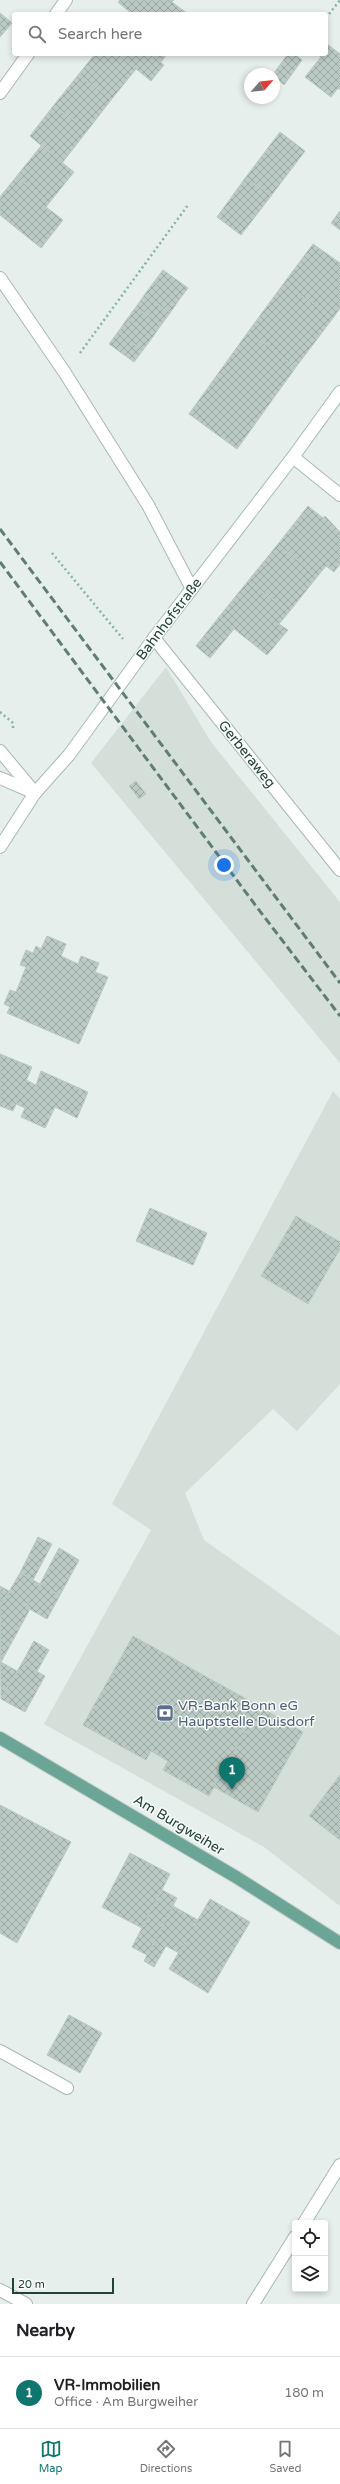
<!DOCTYPE html>
<meta charset="utf-8">
<style>
body{margin:0;font-family:"Varela Round",sans-serif;background:#f6f6f6;color:#202124}
.controls{position:absolute;right:12px;bottom:12px;display:grid;overflow:hidden;border-radius:4px;box-shadow:0 2px 6px #0003}
.controls button{width:36px;height:36px;display:grid;place-items:center;padding:0;border:0;border-bottom:1px solid #e0e0e0;background:#fff;color:#202124;font:20px sans-serif}
.compass{position:absolute;left:244px;top:68px;width:36px;height:36px;border-radius:50%;background:#fff;box-shadow:0 2px 6px #0003;rotate:63deg}
.scale{position:absolute;left:12px;bottom:10px;width:102px;box-sizing:border-box;padding-left:4px;border:2px solid #24423a;border-top:0;font-size:11px;line-height:14px;white-space:nowrap;color:#24423a;-webkit-text-stroke:3px #f7fbf9;paint-order:stroke}
.you{position:absolute;left:224px;top:865px;width:14px;height:14px;margin:-10px;border:3px solid #fff;border-radius:50%;background:#1a73e8;box-shadow:0 0 0 6px #1a73e833}
.badge{display:grid;place-items:center;width:26px;height:26px;border-radius:50%;background:#0f766e;color:#fff;font-size:13px;font-weight:700}
.pin{position:absolute;translate:-50% -33px;filter:drop-shadow(0 1px 2px #0008)}
.pin::after{content:'';position:absolute;top:21px;width:14px;height:12px;background:inherit;clip-path:polygon(0 0,100% 0,50% 100%)}
.list{margin:0;padding:0;list-style:none}
h2{display:flex;justify-content:space-between;align-items:center;height:52px;margin:0;padding:0 16px;font-size:17px}
h2 small{font-size:13px;font-weight:400;color:#757577}
.list li{display:grid;grid-template-columns:26px 1fr auto;gap:12px;align-items:center;box-sizing:border-box;height:72px;padding:0 16px;border-top:1px solid #e0e0e0}
.list b{display:block;font-size:15px;white-space:nowrap}
.list p{margin:0;font-size:13px;white-space:nowrap;color:#757577}
.list em{font-size:13px;font-style:normal;color:#757577}
.icon{flex:none;width:22px;height:22px;fill:none;stroke:currentColor;stroke-width:2;stroke-linecap:round;stroke-linejoin:round}
.map{position:relative;flex:none;width:340px;height:2304px;overflow:hidden}
.search{position:absolute;background:#fff;box-shadow:0 2px 6px #0003;left:12px;right:12px;top:12px;height:44px;display:flex;align-items:center;gap:10px;box-sizing:border-box;padding:0 14px;border-radius:4px;color:#757577;font-size:15px}
.sheet{height:124px;background:#fff}
nav{display:flex;justify-content:space-around;align-items:center;box-sizing:border-box;height:56px;border-top:1px solid #e0e0e0;background:#fff;font-size:11px;color:#757577}
nav a{display:grid;justify-items:center;gap:2px}
nav .on{color:#0f766e}
.map>svg:first-child{display:block}
.built{fill:#d4dfda}
.building{fill:url(#building-cross-hatch);stroke:#b8c9c2}
.lines{fill:none;stroke-linecap:round;stroke-linejoin:round}
.lane-casing{stroke:#a8b8b2;stroke-width:14}
.street-casing{stroke:#a8b8b2;stroke-width:14}
.secondary-casing{stroke:#a4bbb3;stroke-width:14}
.primary-casing{stroke:#c2cac8;stroke-width:14}
.path{stroke:#86b3a5;stroke-width:2.5;stroke-dasharray:2 3;stroke-linecap:butt}
.lane{stroke:#fff;stroke-width:12}
.street{stroke:#fff;stroke-width:12}
.secondary{stroke:#fff;stroke-width:12}
.primary{stroke:#6aa596;stroke-width:12}
.rail{stroke:#5f7d75;stroke-width:3;stroke-dasharray:8 4;stroke-linecap:butt}
.labels{text-anchor:middle;dominant-baseline:central;stroke-width:3;stroke-linejoin:round;paint-order:stroke}
.street-label{font-size:14px;fill:#24423a;stroke:#f7fbf9}
.service-label{font-size:14px;fill:#4e5e75;stroke:#f7fbf9;text-anchor:start}
</style>
<div class="map">
<svg width="340" height="2304" viewBox="0 0 340 2304">
<defs>
<pattern id="building-cross-hatch" width="8" height="8" patternUnits="userSpaceOnUse"><rect width="8" height="8" fill="#bbcac4"/><path d="M0 0l8 8M0 8l8-8" fill="none" stroke="#98a6a0"/></pattern>
</defs>
<rect width="100%" height="100%" fill="#e6efeb"/>
<!-- built -->
<g class="built">
<polygon points="166,667 211,742 340,902 340,1063 91,763"/>
<polygon points="333,1091 340,1099 340,1384 297,1431 273,1409 185,1493 204,1540 340,1636 340,1906 264,1847 44,1724 151,1530 112,1504"/>
</g>
<!-- building -->
<g class="building">
<polygon points="120,0 174,0 172,2 188,14 132,14 118,2"/>
<polygon points="0,13 12,23 0,37"/>
<polygon points="326,43 340,54 340,90 338,88 331,97 305,77 321,57 317,54 326,54"/>
<polygon points="95,54 118,54 136,69 111,100 79,74"/>
<polygon points="122,54 150,54 164,65 151,81 120,56"/>
<polygon points="150,54 167,54 161,62"/>
<polygon points="288,54 294,54 302,60 284,85 273,74"/>
<polygon points="79,74 111,100 87,131 54,105"/>
<polygon points="54,105 87,131 62,163 30,136"/>
<polygon points="280,132 305,151 271,196 246,177"/>
<polygon points="41,146 74,172 49,203 16,177"/>
<polygon points="16,177 49,203 46,207 63,220 41,248 0,215 0,197"/>
<polygon points="246,177 271,196 241,235 217,217"/>
<polygon points="340,211 340,230 331,223"/>
<polygon points="313,244 340,263 340,308 333,318 284,283"/>
<polygon points="163,270 188,288 179,300 154,282"/>
<polygon points="154,282 179,300 170,313 145,294"/>
<polygon points="284,283 333,318 296,367 248,332"/>
<polygon points="145,294 170,313 161,325 136,307"/>
<polygon points="136,307 161,325 152,338 127,319"/>
<polygon points="127,319 152,338 143,350 118,332"/>
<polygon points="118,332 143,350 134,362 109,344"/>
<polygon points="248,332 296,367 237,449 189,414"/>
<polygon points="308,506 323,518 325,516 340,532 340,564 334,572 326,566 317,577 278,544"/>
<polygon points="278,544 317,577 289,612 248,581"/>
<polygon points="248,581 289,612 279,624 288,630 267,655 219,617"/>
<polygon points="219,617 234,629 210,658 196,646"/>
<polygon points="136,781 146,794 139,799 129,786"/>
<polygon points="47,936 66,944 61,956 78,964 81,956 99,963 95,972 108,977 79,1044 7,1013 10,1007 4,1004 10,990 16,992 26,967 20,965 26,950 33,953 36,946 41,949"/>
<polygon points="0,1054 32,1067 13,1111 0,1106"/>
<polygon points="41,1071 88,1092 77,1118 55,1107 45,1128 21,1117 25,1108 16,1104 26,1080 36,1085"/>
<polygon points="150,1208 207,1233 193,1265 136,1241"/>
<polygon points="296,1216 340,1242 340,1249 308,1304 261,1276"/>
<polygon points="38,1537 52,1544 33,1580 20,1573"/>
<polygon points="59,1548 79,1560 60,1595 40,1584"/>
<polygon points="20,1573 40,1584 26,1607 30,1609 1,1662 17,1671 1,1699 0,1607"/>
<polygon points="40,1584 60,1595 47,1619 26,1607"/>
<polygon points="0,1586 9,1591 0,1607"/>
<polygon points="133,1636 248,1700 234,1726 245,1732 209,1796 163,1770 168,1761 151,1751 146,1760 83,1725"/>
<polygon points="34,1641 49,1650 37,1671 22,1663"/>
<polygon points="22,1663 45,1676 25,1712 1,1699"/>
<polygon points="248,1700 303,1732 258,1812 214,1787 245,1732 234,1726"/>
<polygon points="340,1775 340,1840 309,1816"/>
<polygon points="0,1805 71,1842 17,1943 0,1933"/>
<polygon points="130,1853 170,1874 142,1928 102,1907"/>
<polygon points="162,1890 177,1898 147,1955 132,1947"/>
<polygon points="210,1899 250,1922 208,1993 169,1969"/>
<polygon points="173,1906 198,1920 179,1953 166,1946 154,1967 144,1961"/>
<polygon points="69,2015 102,2033 80,2073 47,2055"/>
</g>
<g class="lines">
<defs>
<g id="lane">
<polyline points="0,278 65,373 148,505 192,589"/>
<polyline points="154,638 340,870"/>
<polyline points="0,778 35,793"/>
<polyline points="0,2051 67,2088"/>
</g>
<g id="street">
<polyline points="56,14 66,0"/>
<polyline points="0,93 28,54"/>
<polyline points="293,457 340,495"/>
<polyline points="0,751 35,793"/>
<polyline points="304,2223 340,2165"/>
<polyline points="0,2290 26,2304"/>
<polyline points="253,2304 295,2237"/>
</g>
<polyline id="secondary" points="0,847 35,793 69,755 154,638 293,457 340,392"/>
<polyline id="primary" points="0,1738 236,1877 340,1943"/>
</defs>
<!-- lane casing -->
<use href="#lane" class="lane-casing"/>
<!-- street casing -->
<use href="#street" class="street-casing"/>
<!-- secondary casing -->
<use href="#secondary" class="secondary-casing"/>
<!-- primary casing -->
<use href="#primary" class="primary-casing"/>
<!-- path -->
<g class="path">
<polyline points="326,18 340,0"/>
<polyline points="80,353 188,205"/>
<polyline points="52,553 123,639"/>
<polyline points="0,712 13,723 13,731"/>
</g>
<!-- lane -->
<use href="#lane" class="lane"/>
<!-- street -->
<use href="#street" class="street"/>
<!-- secondary -->
<use href="#secondary" class="secondary"/>
<!-- primary -->
<use href="#primary" class="primary"/>
<!-- rail -->
<g class="rail">
<polyline points="0,529 340,983"/>
<polyline points="0,562 256,906 340,1016"/>
</g>
</g>
<!-- icons -->
<defs>
<symbol id="bank-square" viewBox="-11 -11 22 22"><rect x="-9" y="-9" width="18" height="18" rx="4" fill="#5c6f8a" stroke="#f7fbf9"/><path d="M-6-4H6V4H-6ZM0-2.3a2.3 2.3 0 1 0 0 4.6a2.3 2.3 0 1 0 0-4.6Z" fill="#fff"/></symbol>
</defs>
<g fill-rule="evenodd">
<use href="#bank-square" x="155" y="1703" width="20" height="20"/>
</g>
<g class="labels">
<!-- street labels -->
<g class="street-label">
<text transform="translate(169 619) rotate(-53)">Bahnhofstraße</text>
<text transform="translate(247 754) rotate(51)">Gerberaweg</text>
<text transform="translate(179 1825) rotate(31)">Am Burgweiher</text>
</g>
<!-- service labels -->
<g class="service-label">
<text x="178" y="1705">VR-Bank Bonn eG<tspan x="178" dy="16">Hauptstelle Duisdorf</tspan></text>
</g>
</g>
</svg>
<div class="controls">
<button><svg class="icon" aria-label="locate" viewBox="0 0 24 24"><circle cx="12" cy="12" r="6"/><path d="M12 2v4M12 18v4M2 12h4M18 12h4"/></svg></button>
<button><svg class="icon" aria-label="layers" viewBox="0 0 24 24"><path d="M12 4l9 5-9 5-9-5zM3 14l9 5 9-5"/></svg></button>
</div>
<svg class="compass" viewBox="-18 -18 36 36"><path d="M0-13l5 13h-10z" fill="#e53935"/><path d="M0 13l5-13h-10z" fill="#757577"/></svg>
<div class="scale">20 m</div>
<div class="you"></div>
<div class="pin badge" style="left:232px;top:1790px">1</div>
<div class="search"><svg class="icon" aria-label="search" viewBox="0 0 24 24"><circle cx="10" cy="10" r="6"/><path d="M15 15l6 6"/></svg>Search here</div>
</div>
<section class="sheet">
<h2>Nearby<small></small></h2>
<ul class="list">
<li><span class="badge">1</span><div><b>VR-Immobilien</b><p>Office · Am Burgweiher</p></div><em>180 m</em></li>
</ul>
</section>
<nav>
<a class="on"><svg class="icon" aria-label="map" viewBox="0 0 24 24"><path d="M3 6l6-2 6 2 6-2v14l-6 2-6-2-6 2zM9 4v14M15 6v14"/></svg>Map</a>
<a><svg class="icon" aria-label="directions" viewBox="0 0 24 24"><path d="M12 3l9 9-9 9-9-9zM9 14v-3h6M13 9l2 2-2 2"/></svg>Directions</a>
<a><svg class="icon" aria-label="saved" viewBox="0 0 24 24"><path d="M7 4h10v16l-5-4-5 4z"/></svg>Saved</a>
</nav>
